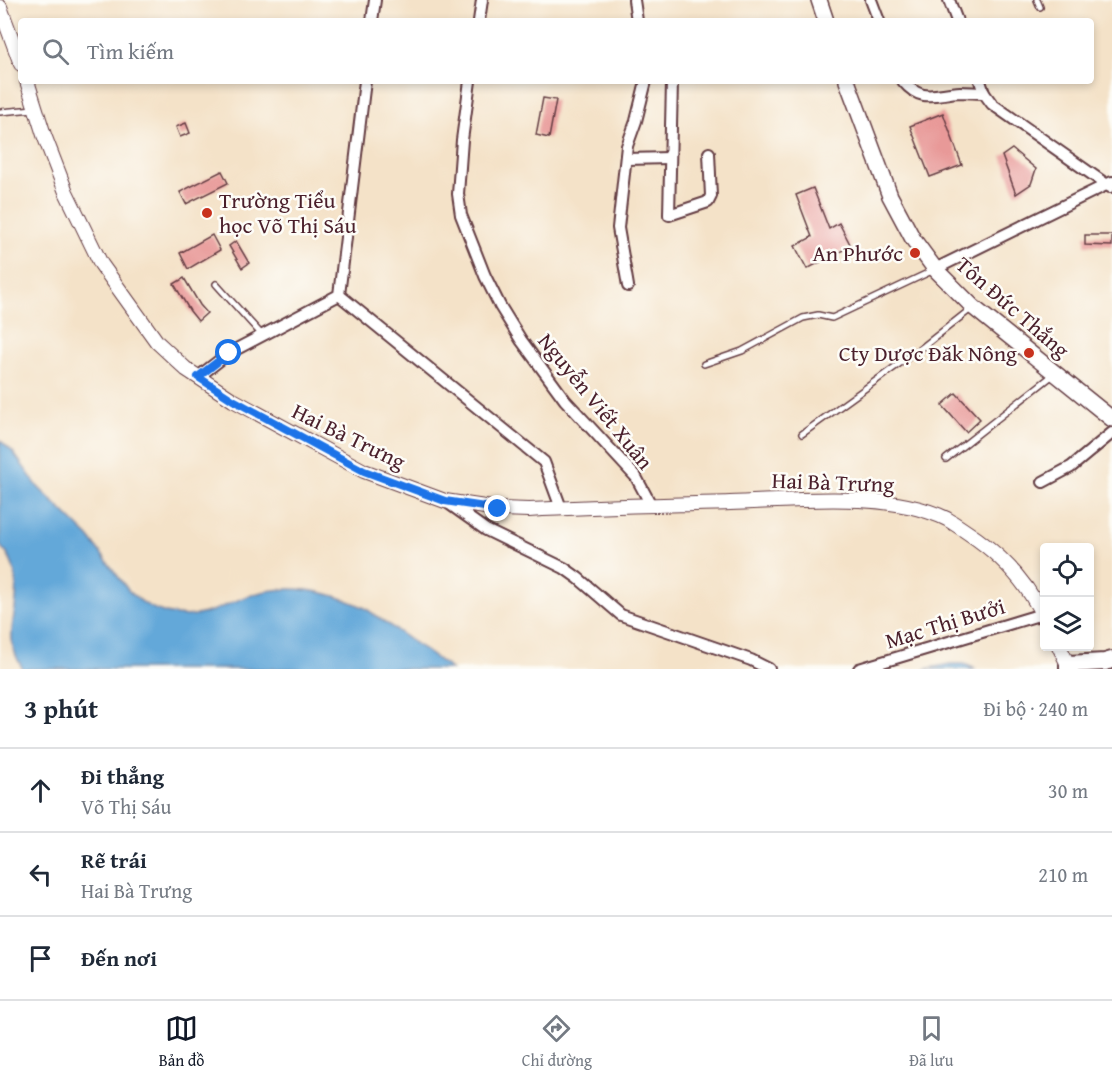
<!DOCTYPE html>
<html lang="vi">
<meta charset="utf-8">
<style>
body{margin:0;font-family:"Gentium Book Plus",serif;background:#f2f2f3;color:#1f2937}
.controls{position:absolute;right:18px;bottom:18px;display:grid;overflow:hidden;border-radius:6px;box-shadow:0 3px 9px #0003}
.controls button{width:54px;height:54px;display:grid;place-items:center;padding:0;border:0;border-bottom:2px solid #e0e1e3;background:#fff;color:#1f2937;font:30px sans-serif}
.stop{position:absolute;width:18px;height:18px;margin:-14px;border:4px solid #1a73e8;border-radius:50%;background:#fff}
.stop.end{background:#1a73e8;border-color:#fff;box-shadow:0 2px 6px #0008}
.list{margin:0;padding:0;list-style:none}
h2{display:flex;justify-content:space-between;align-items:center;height:78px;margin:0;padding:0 24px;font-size:26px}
h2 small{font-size:20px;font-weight:400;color:#747a83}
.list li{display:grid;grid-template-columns:39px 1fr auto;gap:18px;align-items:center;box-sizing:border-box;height:84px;padding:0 24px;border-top:2px solid #e0e1e3}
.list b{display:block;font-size:22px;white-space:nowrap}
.list p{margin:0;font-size:20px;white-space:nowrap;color:#747a83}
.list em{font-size:20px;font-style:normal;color:#747a83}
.icon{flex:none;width:33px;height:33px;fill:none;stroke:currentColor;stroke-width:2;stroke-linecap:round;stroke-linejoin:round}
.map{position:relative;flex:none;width:1112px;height:669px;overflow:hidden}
.search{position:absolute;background:#fff;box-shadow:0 3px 9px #0003;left:18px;right:18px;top:18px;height:66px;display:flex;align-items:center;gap:15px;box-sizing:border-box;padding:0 21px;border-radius:6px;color:#747a83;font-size:22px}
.sheet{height:330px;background:#fff}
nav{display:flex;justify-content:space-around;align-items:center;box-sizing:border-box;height:84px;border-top:2px solid #e0e1e3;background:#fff;font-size:16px;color:#747a83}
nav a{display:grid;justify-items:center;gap:3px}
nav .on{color:#111827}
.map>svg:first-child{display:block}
.water{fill:#64a8d9;stroke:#576482;stroke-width:1.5}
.building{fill:#e89998}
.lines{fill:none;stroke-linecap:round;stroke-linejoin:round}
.service-casing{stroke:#643c43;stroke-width:8}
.minor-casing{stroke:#643c43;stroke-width:14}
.tertiary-casing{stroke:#643c43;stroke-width:16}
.secondary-casing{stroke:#643c43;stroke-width:18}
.primary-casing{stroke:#643c43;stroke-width:20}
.service{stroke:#fff;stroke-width:5}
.minor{stroke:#fff;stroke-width:10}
.tertiary{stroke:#fff;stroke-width:14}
.secondary{stroke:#fff;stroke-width:15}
.primary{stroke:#fff;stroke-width:16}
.route{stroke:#1a73e8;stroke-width:8}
.poi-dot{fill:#c8321e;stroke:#fdfcf7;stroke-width:2}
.labels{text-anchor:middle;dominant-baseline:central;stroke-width:5;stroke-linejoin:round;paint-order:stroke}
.poi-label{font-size:22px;fill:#4a1f2b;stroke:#fdfcf7;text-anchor:end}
.street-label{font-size:22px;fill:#4a1f2b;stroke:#fdfcf7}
</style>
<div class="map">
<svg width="1112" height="669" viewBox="0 0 1112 669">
<rect width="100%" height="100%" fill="#fdfcf7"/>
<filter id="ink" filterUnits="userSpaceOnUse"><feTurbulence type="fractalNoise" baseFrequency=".0167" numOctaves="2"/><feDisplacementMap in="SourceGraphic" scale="12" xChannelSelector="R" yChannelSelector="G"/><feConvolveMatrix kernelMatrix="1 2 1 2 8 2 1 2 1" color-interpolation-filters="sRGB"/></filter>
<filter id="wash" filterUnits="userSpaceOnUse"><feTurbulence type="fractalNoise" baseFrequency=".008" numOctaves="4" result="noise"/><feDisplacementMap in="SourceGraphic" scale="24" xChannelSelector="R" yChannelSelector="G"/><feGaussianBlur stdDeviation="1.35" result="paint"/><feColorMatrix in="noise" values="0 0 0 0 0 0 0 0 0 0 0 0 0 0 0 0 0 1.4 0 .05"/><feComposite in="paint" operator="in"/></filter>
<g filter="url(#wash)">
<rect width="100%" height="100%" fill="#f4e2c8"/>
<!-- water -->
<g class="water">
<path d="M0,440L13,452L38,487L89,537L128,590C150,613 181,622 212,611C231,604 247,594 267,591C301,585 334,593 365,608L451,669H23C0,633 20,618 16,580C15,571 12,562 7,554C4,550 0,548 0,543C0,509 0,474 0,440Z"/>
<polygon points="950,664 964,664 976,669 925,669"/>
</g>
<g id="blocks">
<!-- building -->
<g class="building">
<polygon points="543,98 556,100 549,138 536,135"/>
<polygon points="943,113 962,165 930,177 910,126"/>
<polygon points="186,123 190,133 180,137 176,127"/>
<polygon points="1012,149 1036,169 1031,184 1016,194 1002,156"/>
<polygon points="222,171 228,183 186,204 180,192"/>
<polygon points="813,188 829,229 839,223 851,246 807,269 795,246 812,237 796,195"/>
<polygon points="212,235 220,250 188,269 180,253"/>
<polygon points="1085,235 1112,235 1112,246 1085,245"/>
<polygon points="236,241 249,263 242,268 229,246"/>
<polygon points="184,278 200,305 207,313 198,321 190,311 174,284"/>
<polygon points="956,393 980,419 966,432 942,405"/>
</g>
</g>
</g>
<g filter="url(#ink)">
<use href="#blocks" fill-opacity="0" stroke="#643c43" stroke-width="1.5"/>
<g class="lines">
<defs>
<g id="service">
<polyline points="1037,0 1040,7"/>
<polyline points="0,112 34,109"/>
<polyline points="216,284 262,335"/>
<polyline points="704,364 742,351 803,318 818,315 832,318 934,270"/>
<polyline points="802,434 924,346 972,308"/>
<polyline points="946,459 1053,375"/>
</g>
<g id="minor">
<polyline points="634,0 637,21"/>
<polyline points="871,0 879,21"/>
<polyline points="949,0 957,21"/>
<polyline points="372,21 375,0"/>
<polyline points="479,21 482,0"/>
<polyline points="470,81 462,140 458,194 461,215 485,276 500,306 521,340 565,400 636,477 651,505"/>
<path d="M903,81C922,104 936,93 960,92C968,92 977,93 984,93"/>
<polyline points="980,81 984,93 992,104 1110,187"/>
<polyline points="672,82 669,215 708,202 711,196 709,153"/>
<polyline points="626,159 670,158"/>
<polyline points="935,269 1112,182"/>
<polyline points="628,286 618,228 627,146 636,121 646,81"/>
<polyline points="339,295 544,462 561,508"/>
<polyline points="198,377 229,353 339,295 365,81"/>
<polyline points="1043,482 1071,467 1112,433"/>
<polyline points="448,503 486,530 564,568 578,578 621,615 751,660 769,669"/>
<polyline points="859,669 1042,614"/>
</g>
<g id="tertiary">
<polyline points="0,7 21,64"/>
<path d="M27,81L44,135L66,192L101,264L157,342L186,369L233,400L364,471L445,501L498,509L529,510C596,506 663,505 730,503C794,501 888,490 947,519C957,525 967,532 977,539C1006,560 1029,586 1044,618"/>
<polyline points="1059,646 1070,669"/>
</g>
<g id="secondary">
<polyline points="819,0 826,21"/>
<polyline points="847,81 890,196 913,239 935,269 973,307 1112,419"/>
</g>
<polyline id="primary" points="1068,669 1068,664 1105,662 1112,660"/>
</defs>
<!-- service casing -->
<use href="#service" class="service-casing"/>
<!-- minor casing -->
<use href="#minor" class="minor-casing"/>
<!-- tertiary casing -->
<use href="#tertiary" class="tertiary-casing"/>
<!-- secondary casing -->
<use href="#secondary" class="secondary-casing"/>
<!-- primary casing -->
<use href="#primary" class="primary-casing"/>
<!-- service -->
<use href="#service" class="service"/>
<!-- minor -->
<use href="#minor" class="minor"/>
<!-- tertiary -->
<use href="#tertiary" class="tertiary"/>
<!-- secondary -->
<use href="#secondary" class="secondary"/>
<!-- primary -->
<use href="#primary" class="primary"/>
</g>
</g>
<g class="lines" filter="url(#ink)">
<!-- route -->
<polyline class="route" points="229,353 198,377 233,400 364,471 445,501 498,509"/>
</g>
<!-- markers -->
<g class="poi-dot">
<circle cx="207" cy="213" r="6"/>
<circle cx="915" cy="253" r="6"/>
<circle cx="1029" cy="353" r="6"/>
</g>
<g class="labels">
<!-- poi labels -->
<g class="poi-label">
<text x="219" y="200" text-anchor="start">Trường Tiểu<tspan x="219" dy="25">học Võ Thị Sáu</tspan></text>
<text x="903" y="253">An Phước</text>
<text x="1017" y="353">Cty Dược Đăk Nông</text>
</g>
<!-- street labels -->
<g class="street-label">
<text transform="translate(1013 307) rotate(41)">Tôn Đức Thắng</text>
<text transform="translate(596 401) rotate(51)">Nguyễn Viết Xuân</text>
<text transform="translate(349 436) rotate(26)">Hai Bà Trưng</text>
<text transform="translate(833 482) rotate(2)">Hai Bà Trưng</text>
<text transform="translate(945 623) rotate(-17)">Mạc Thị Bưởi</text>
</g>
</g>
</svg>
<div class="controls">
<button><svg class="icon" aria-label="locate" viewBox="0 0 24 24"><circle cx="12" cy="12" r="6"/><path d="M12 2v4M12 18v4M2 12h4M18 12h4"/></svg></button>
<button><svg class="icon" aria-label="layers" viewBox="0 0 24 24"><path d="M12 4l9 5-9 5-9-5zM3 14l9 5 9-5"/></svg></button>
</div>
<div class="stop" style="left:229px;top:353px"></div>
<div class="stop end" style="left:498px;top:509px"></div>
<div class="search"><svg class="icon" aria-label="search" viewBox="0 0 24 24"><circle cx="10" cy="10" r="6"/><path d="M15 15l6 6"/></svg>Tìm kiếm</div>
</div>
<section class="sheet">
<h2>3 phút<small>Đi bộ · 240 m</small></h2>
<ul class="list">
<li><svg class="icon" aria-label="ahead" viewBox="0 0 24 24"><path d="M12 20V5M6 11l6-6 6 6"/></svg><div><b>Đi thẳng</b><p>Võ Thị Sáu</p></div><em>30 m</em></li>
<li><svg class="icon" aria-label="left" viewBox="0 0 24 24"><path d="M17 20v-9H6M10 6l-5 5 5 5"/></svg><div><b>Rẽ trái</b><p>Hai Bà Trưng</p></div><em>210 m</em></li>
<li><svg class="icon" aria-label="arrive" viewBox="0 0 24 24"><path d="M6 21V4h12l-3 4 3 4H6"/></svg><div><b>Đến nơi</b></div></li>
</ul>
</section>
<nav>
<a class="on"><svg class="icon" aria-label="map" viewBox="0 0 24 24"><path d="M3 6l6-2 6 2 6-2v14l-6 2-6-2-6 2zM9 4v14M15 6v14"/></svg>Bản đồ</a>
<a><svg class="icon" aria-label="directions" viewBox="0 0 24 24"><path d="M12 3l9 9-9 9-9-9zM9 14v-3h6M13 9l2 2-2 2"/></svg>Chỉ đường</a>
<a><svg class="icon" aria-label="saved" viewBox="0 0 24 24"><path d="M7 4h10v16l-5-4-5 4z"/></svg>Đã lưu</a>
</nav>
